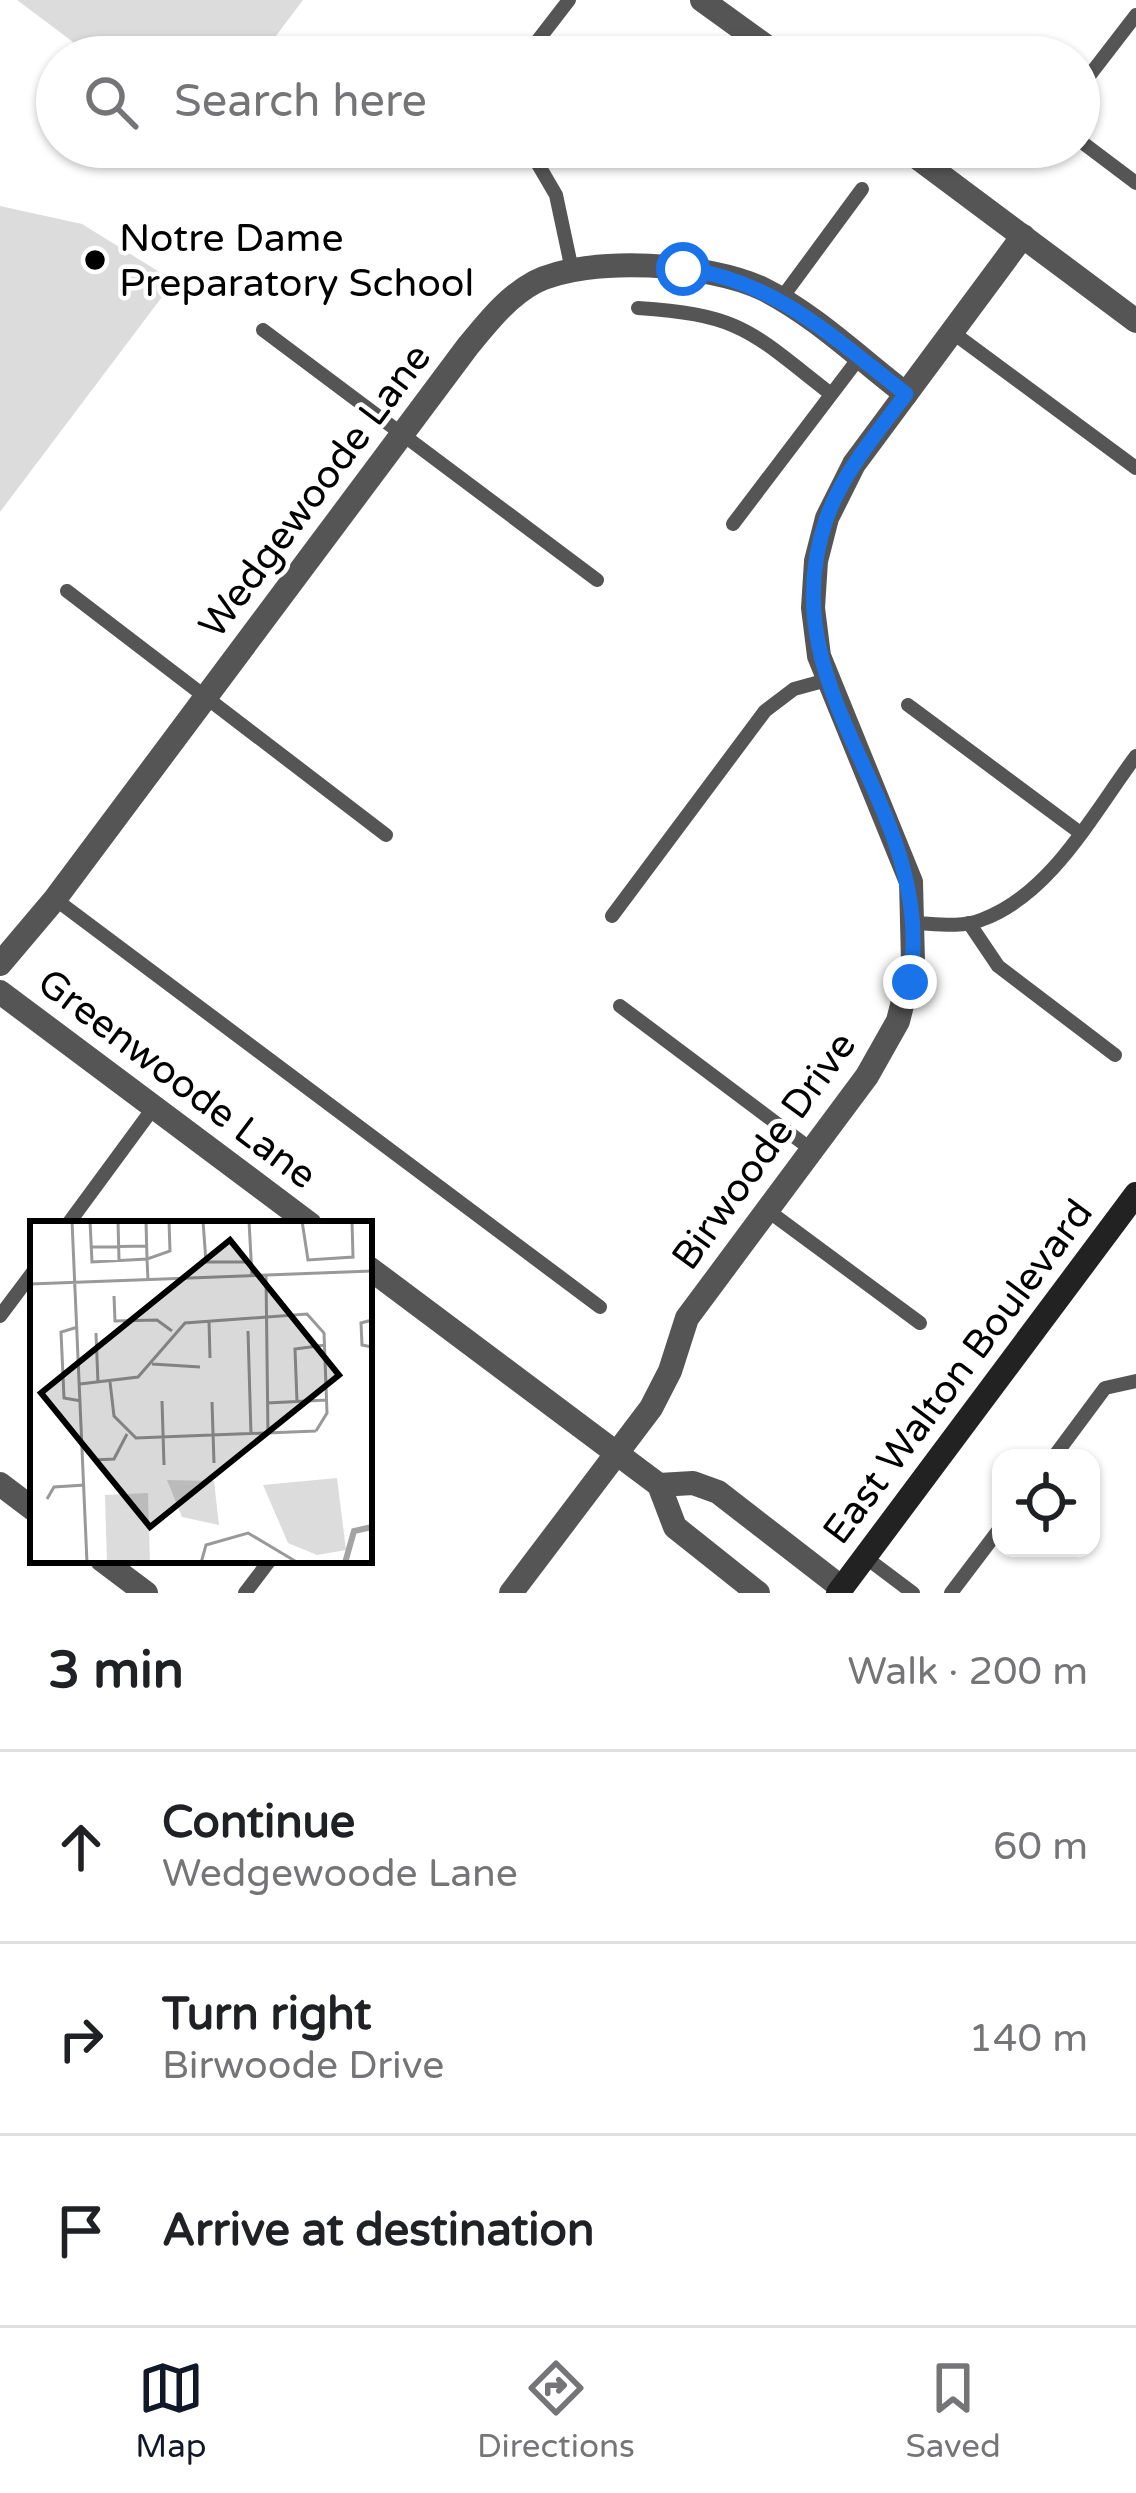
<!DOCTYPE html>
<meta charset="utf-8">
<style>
body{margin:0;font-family:"Varela Round",sans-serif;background:#f2f2f2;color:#202124}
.controls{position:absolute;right:36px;bottom:36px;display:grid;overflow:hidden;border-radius:24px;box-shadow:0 3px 9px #0004}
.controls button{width:108px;height:108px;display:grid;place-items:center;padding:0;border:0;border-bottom:3px solid #e0e0e0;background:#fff;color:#202124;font:60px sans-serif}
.stop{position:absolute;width:36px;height:36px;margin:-27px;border:9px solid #1a73e8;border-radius:50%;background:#fff}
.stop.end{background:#1a73e8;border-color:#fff;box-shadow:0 3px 12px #0008}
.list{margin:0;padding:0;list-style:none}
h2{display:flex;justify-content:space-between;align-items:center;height:156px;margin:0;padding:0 48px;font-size:51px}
h2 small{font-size:39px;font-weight:400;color:#757577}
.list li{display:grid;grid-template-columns:78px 1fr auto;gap:36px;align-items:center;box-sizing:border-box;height:192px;padding:0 48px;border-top:3px solid #e0e0e0}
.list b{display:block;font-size:45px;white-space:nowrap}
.list p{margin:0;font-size:39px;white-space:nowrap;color:#757577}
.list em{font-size:39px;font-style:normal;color:#757577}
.icon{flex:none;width:66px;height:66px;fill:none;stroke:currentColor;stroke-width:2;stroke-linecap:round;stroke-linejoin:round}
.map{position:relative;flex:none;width:1136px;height:1593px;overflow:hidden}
.search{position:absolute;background:#fff;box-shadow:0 3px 9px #0004;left:36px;right:36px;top:36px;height:132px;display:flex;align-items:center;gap:30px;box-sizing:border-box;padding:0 42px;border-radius:66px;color:#757577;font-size:45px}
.sheet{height:732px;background:#fff}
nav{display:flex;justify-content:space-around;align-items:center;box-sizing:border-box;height:168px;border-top:3px solid #e0e0e0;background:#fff;font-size:33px;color:#757577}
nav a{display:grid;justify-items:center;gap:6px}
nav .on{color:#111827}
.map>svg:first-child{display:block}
.green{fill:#dcdcdc}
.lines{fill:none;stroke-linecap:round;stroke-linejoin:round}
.service{stroke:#555;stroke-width:14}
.minor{stroke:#555;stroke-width:24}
.tertiary{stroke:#555;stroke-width:24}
.secondary{stroke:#222;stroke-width:24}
.route{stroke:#1a73e8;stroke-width:15}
.poi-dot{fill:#000;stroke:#fff;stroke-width:4.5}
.labels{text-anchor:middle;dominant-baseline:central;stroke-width:9;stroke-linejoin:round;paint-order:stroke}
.poi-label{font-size:39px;fill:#000;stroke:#fff;text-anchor:start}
.street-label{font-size:39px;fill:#000;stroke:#fff}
.inset-river{fill:none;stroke:#a3a3a3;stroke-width:6}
.inset-road{fill:none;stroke:#999;stroke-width:3}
.view{fill:#000;fill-opacity:0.15;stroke:#000;stroke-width:6}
.inset-edge{fill:none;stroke:#000;stroke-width:6}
</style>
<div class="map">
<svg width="1136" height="1593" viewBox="0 0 1136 1593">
<rect width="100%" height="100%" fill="#fff"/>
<!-- green -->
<g class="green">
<polygon points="17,0 303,0 260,57 93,57"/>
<polygon points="0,206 82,224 174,281 0,512"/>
</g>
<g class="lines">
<!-- service -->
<g class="service">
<polyline points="525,57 569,0"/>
<polyline points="1079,89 1136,15"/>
<polyline points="1079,140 1136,183"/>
<polyline points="528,147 556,195 572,270"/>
<polyline points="931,168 950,147"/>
<polyline points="781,299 862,189"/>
<path d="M638,308C743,315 751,332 831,394"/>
<polyline points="263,330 597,580"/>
<polyline points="952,332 1136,468"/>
<polyline points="733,524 859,358"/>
<polyline points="67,591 386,835"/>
<polyline points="908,705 1079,832"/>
<polyline points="55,899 600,1307"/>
<polyline points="612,916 765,711 794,689 827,680"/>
<path d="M915,923C937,924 961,928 981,920C1051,895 1094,812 1136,756"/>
<polyline points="969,923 998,966 1115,1055"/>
<polyline points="620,1006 812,1150"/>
<polyline points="767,1210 920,1323"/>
<polyline points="68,1224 154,1107"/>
<polyline points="0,1316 33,1272"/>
<polyline points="1053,1458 1105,1388 1136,1381"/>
<polyline points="865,1557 913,1593"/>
<polyline points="245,1593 270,1560"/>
<polyline points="951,1593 1001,1527"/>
</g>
<!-- minor -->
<g class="minor">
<path d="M0,964L55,899L468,346C488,322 507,297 535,282C588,255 710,263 763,289C815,315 860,359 906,394"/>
<polyline points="0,992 310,1224"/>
<polyline points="369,1268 659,1485 675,1527 758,1593"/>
<polyline points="0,1484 33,1509"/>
<polyline points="659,1485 693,1483 718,1492 842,1588"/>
<polyline points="102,1560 146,1593"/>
<polyline points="511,1593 651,1408 670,1371 687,1318 867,1076 898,1021 913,962 911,882 819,656 813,608 816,561 827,518 854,464 1023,236"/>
</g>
<!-- tertiary -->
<g class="tertiary">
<polyline points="702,0 781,57"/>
<polyline points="903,147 1136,321"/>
</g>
<!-- secondary -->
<polyline class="secondary" points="838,1593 1136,1194"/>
</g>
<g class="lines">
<!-- route -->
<path class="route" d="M683,269C774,279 836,340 906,394C877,433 844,471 827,517C764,694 939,803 910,982"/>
</g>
<!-- markers -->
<circle class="poi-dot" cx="95" cy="260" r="12"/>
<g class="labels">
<!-- poi labels -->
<g class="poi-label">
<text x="119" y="238">Notre Dame<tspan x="119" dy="45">Preparatory School</tspan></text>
</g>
<!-- street labels -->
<g class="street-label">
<text transform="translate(315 491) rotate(-53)">Wedgewoode Lane</text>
<text transform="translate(177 1079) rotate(37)">Greenwoode Lane</text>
<text transform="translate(764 1151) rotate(-54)">Birwoode Drive</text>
<text transform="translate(958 1372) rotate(-53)">East Walton Boulevard</text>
</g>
</g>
<!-- overview -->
<g transform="translate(30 1221)">
<rect width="342" height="342" fill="#fff"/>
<path d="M307,257L316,329L287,334L258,322L233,264ZM137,259L184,260L189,304L152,296ZM118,272L120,342H77L75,274Z" fill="#dcdcdc"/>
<path class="inset-river" d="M315,342L324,310L342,306"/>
<path class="inset-road" d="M42,0L57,342M60,0L62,41L117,38L116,0M88,0L89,39M173,0L176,41H221M219,0L222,55M272,0L278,39L323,36L322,0M61,26L117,25M236,54L238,214M118,59L117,38L140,30L139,0M0,63L342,50M84,75L85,100L127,99L142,110M342,99L331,102L332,124L342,126M179,100L180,137M48,106L31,111L34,177L51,180M218,110L221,214M66,112L68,162M122,143L170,146M80,161L84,195L106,217L286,210M50,163L108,156L155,102L277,93L294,112L297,192L286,210M132,180L134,244M182,181L184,242M267,181L265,128L295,124M237,182L297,179M63,239L84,238L97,213M17,278L24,266L55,264M171,342L176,324L218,312L265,340"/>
<path class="view" d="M200,19L309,154L120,306L11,172Z"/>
<rect width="342" height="342" class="inset-edge"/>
</g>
</svg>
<div class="controls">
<button><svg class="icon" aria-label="locate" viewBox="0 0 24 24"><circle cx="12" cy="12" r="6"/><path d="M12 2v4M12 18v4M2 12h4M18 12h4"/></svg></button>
</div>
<div class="stop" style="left:683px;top:269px"></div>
<div class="stop end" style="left:910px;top:982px"></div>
<div class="search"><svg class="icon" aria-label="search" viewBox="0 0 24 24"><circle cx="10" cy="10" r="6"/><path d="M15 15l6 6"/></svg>Search here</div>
</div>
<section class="sheet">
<h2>3 min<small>Walk · 200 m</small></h2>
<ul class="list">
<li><svg class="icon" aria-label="ahead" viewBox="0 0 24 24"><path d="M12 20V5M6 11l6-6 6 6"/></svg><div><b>Continue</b><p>Wedgewoode Lane</p></div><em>60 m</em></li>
<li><svg class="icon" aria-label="right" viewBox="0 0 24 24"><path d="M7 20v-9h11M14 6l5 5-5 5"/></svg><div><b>Turn right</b><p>Birwoode Drive</p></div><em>140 m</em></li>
<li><svg class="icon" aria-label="arrive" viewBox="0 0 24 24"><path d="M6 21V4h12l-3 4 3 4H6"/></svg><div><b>Arrive at destination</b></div></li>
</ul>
</section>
<nav>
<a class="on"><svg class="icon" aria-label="map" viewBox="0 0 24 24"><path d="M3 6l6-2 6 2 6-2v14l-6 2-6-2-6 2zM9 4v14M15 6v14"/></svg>Map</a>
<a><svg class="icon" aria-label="directions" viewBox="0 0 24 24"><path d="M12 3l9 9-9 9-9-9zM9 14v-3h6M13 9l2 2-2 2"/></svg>Directions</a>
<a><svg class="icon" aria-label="saved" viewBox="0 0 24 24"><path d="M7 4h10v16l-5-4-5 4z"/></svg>Saved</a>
</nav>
